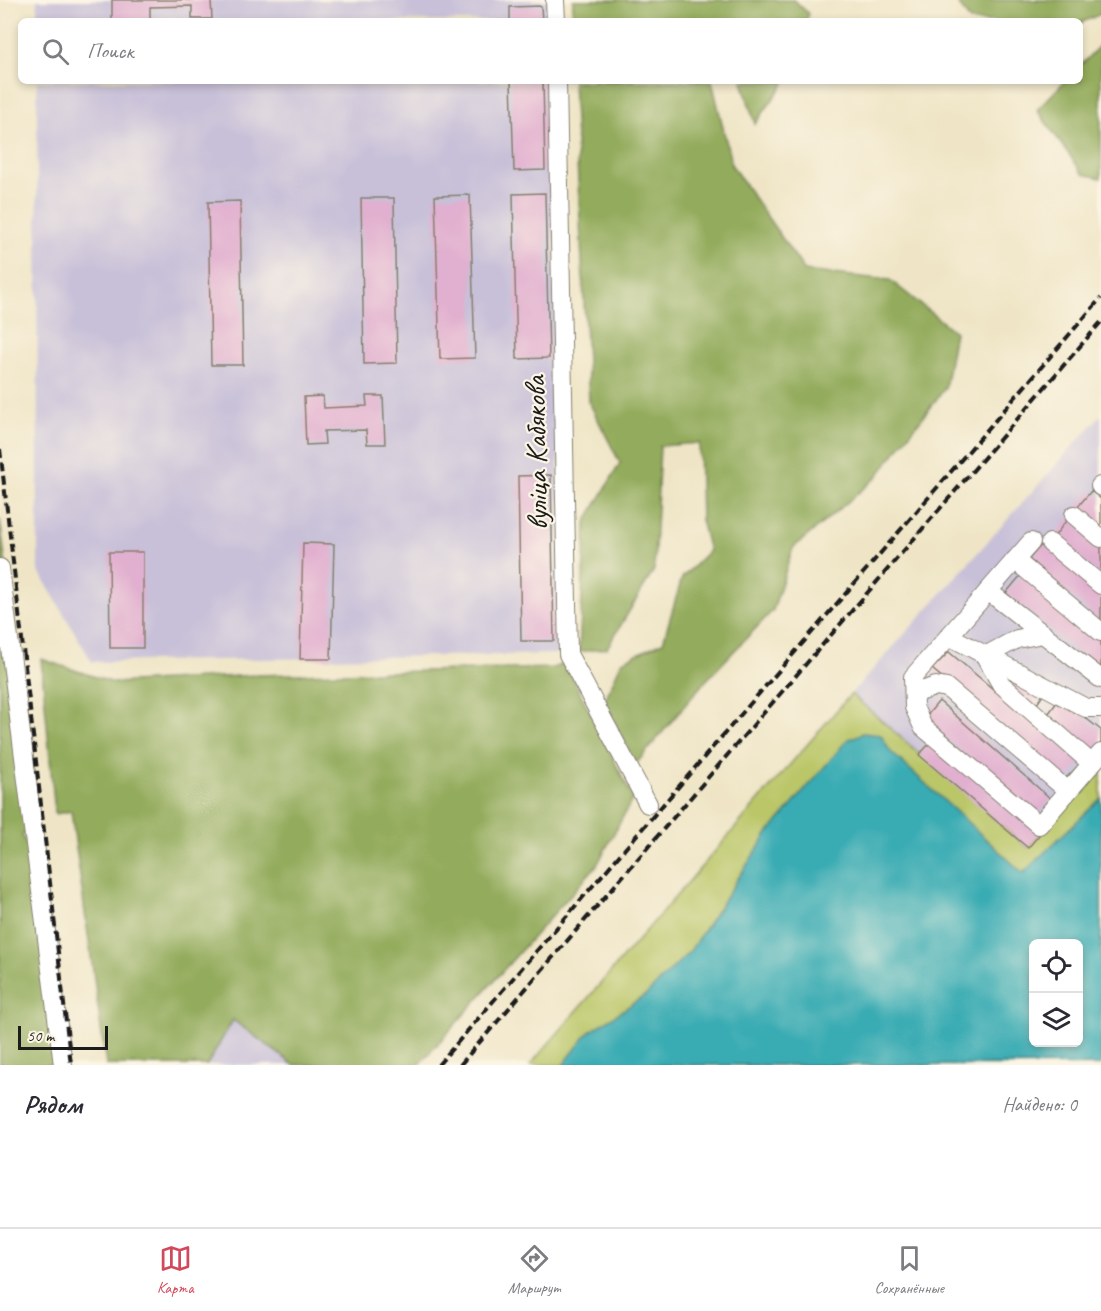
<!DOCTYPE html>
<html lang="ru">
<meta charset="utf-8">
<style>
body{margin:0;font-family:Caveat,sans-serif;background:#f7f7f7;color:#2b2b33}
.controls{position:absolute;right:18px;bottom:18px;display:grid;overflow:hidden;border-radius:9px;box-shadow:0 3px 9px #0003}
.controls button{width:54px;height:54px;display:grid;place-items:center;padding:0;border:0;border-bottom:2px solid #e1e1e2;background:#fff;color:#2b2b33;font:30px sans-serif}
.scale{position:absolute;left:18px;bottom:15px;width:90px;box-sizing:border-box;padding-left:6px;border:3px solid #1c1c1c;border-top:0;font-size:16px;line-height:21px;white-space:nowrap;color:#1c1c1c;-webkit-text-stroke:4px #fcf5e5;paint-order:stroke}
.list{margin:0;padding:0;list-style:none}
h2{display:flex;justify-content:space-between;align-items:center;height:78px;margin:0;padding:0 24px;font-size:26px}
h2 small{font-size:20px;font-weight:400;color:#7c7c81}
.icon{flex:none;width:33px;height:33px;fill:none;stroke:currentColor;stroke-width:2;stroke-linecap:round;stroke-linejoin:round}
.map{position:relative;flex:none;width:1101px;height:1065px;overflow:hidden}
.search{position:absolute;background:#fff;box-shadow:0 3px 9px #0003;left:18px;right:18px;top:18px;height:66px;display:flex;align-items:center;gap:15px;box-sizing:border-box;padding:0 21px;border-radius:9px;color:#7c7c81;font-size:22px}
.sheet{height:162px;background:#fff}
nav{display:flex;justify-content:space-around;align-items:center;box-sizing:border-box;height:84px;border-top:2px solid #e1e1e2;background:#fff;font-size:16px;color:#7c7c81}
nav a{display:grid;justify-items:center;gap:3px}
nav .on{color:#d1495b}
.map>svg:first-child{display:block}
.industrial{fill:#c8c0d8}
.green{fill:#bac668;stroke:#6b7142;stroke-width:1.5;fill-rule:evenodd}
.forest{fill:#93ab5c;stroke:#58643c;stroke-width:1.5}
.water{fill:#39abb3;stroke:#2a6468;stroke-width:1.5;fill-rule:evenodd}
.building{fill:#e1afcf}
.lines{fill:none;stroke-linecap:round;stroke-linejoin:round}
.minor-casing{stroke:#868071;stroke-width:20}
.minor{stroke:#fff;stroke-width:18}
.rail{stroke:#1c1c1c;stroke-width:4;stroke-dasharray:9 4.5;stroke-linecap:butt}
.labels{text-anchor:middle;dominant-baseline:central;stroke-width:4.5;stroke-linejoin:round;paint-order:stroke}
.street-label{font-size:30px;fill:#1c1c1c;stroke:#fcf5e5}
</style>
<div class="map">
<svg width="1101" height="1065" viewBox="0 0 1101 1065">
<rect width="100%" height="100%" fill="#fcf5e5"/>
<filter id="ink" filterUnits="userSpaceOnUse"><feTurbulence type="fractalNoise" baseFrequency=".0167" numOctaves="2"/><feDisplacementMap in="SourceGraphic" scale="12" xChannelSelector="R" yChannelSelector="G"/><feConvolveMatrix kernelMatrix="1 2 1 2 8 2 1 2 1" color-interpolation-filters="sRGB"/></filter>
<filter id="wash" filterUnits="userSpaceOnUse"><feTurbulence type="fractalNoise" baseFrequency=".008" numOctaves="4" result="noise"/><feDisplacementMap in="SourceGraphic" scale="24" xChannelSelector="R" yChannelSelector="G"/><feGaussianBlur stdDeviation="1.35" result="paint"/><feColorMatrix in="noise" values="0 0 0 0 0 0 0 0 0 0 0 0 0 0 0 0 0 1.4 0 .05"/><feComposite in="paint" operator="in"/></filter>
<g filter="url(#wash)">
<rect width="100%" height="100%" fill="#efe5c6"/>
<!-- industrial -->
<g class="industrial">
<polygon points="37,0 549,0 550,21 37,21"/>
<polygon points="37,81 551,81 562,654 92,662 38,570"/>
<polygon points="1101,415 1101,762 1028,848 851,694"/>
<polygon points="233,1020 294,1065 207,1065"/>
</g>
<!-- green -->
<path class="green" d="M851,694L1028,848L1101,762V1065H530ZM1034,944H1078V1042H1034Z"/>
<!-- forest -->
<g class="forest">
<polygon points="573,0 794,0 808,13 807,21 572,21"/>
<polygon points="956,0 1101,0 1101,14 1080,23 970,21"/>
<polygon points="1101,44 1101,178 1083,174 1037,110 1065,81 1080,81 1080,66"/>
<polygon points="573,81 712,81 732,166 805,271 890,280 955,332 945,388 876,478 793,548 773,610 701,686 636,764 604,702 622,661 663,642 682,578 709,551 701,520 699,443 660,446 654,570 607,648 579,652 586,522 620,463 589,402"/>
<polygon points="742,81 786,81 755,124"/>
<polygon points="0,518 37,821 22,835 31,853 58,1065 0,1065"/>
<polygon points="41,659 114,683 256,675 553,668 565,663 633,798 597,865 419,1065 294,1065 233,1020 207,1065 106,1065 71,811 55,814"/>
</g>
<!-- water -->
<path class="water" d="M863,733L881,735L890,751L1023,873L1101,798V1065H563L588,1033L646,995L690,951L766,836L847,740ZM1034,944H1078V1042H1034Z"/>
<g id="blocks">
<!-- building -->
<g class="building">
<polygon points="112,0 211,0 212,19 192,19 192,6 150,7 150,21 112,21"/>
<polygon points="541,6 542,21 510,21 510,7"/>
<polygon points="511,81 543,81 545,170 514,171"/>
<polygon points="545,193 549,358 517,359 513,194"/>
<polygon points="470,195 475,358 440,359 435,196"/>
<polygon points="361,198 394,198 397,363 364,364"/>
<polygon points="240,201 243,365 211,365 208,202"/>
<polygon points="323,396 324,408 367,406 366,396 383,396 385,444 367,444 366,430 324,431 325,444 306,445 304,397"/>
<polygon points="551,475 554,641 521,641 518,476"/>
<polygon points="1091,491 1101,499 1101,530 1076,509"/>
<polygon points="1068,518 1101,546 1101,576 1054,537"/>
<polygon points="303,543 334,544 331,659 300,659"/>
<polygon points="1043,543 1101,592 1101,622 1029,559"/>
<polygon points="109,552 143,552 143,648 110,648"/>
<polygon points="1021,575 1101,641 1101,671 1006,593"/>
<polygon points="949,652 1081,763 1065,779 932,669"/>
<polygon points="1012,671 1043,695 1035,707 1004,681"/>
<polygon points="939,701 1051,799 1036,817 924,719"/>
<polygon points="1057,702 1066,703 1101,730 1101,743 1091,755 1046,717"/>
<polygon points="931,742 1039,835 1028,848 919,755"/>
</g>
</g>
</g>
<g filter="url(#ink)">
<use href="#blocks" fill-opacity="0" stroke="#868071" stroke-width="1.5"/>
<g class="lines">
<defs>
<g id="minor">
<polyline points="555,0 556,21"/>
<polyline points="557,81 568,654 648,804"/>
<polyline points="1100,486 1101,487"/>
<polyline points="1074,515 1101,538"/>
<polyline points="1031,542 913,677 914,707 923,727 1039,825 1101,753"/>
<polyline points="1050,543 1101,585"/>
<polyline points="1015,560 1101,632"/>
<polyline points="0,568 63,1065"/>
<polyline points="988,591 1101,679"/>
<polyline points="1043,634 1017,639 985,656 1001,684 1091,763"/>
<polyline points="949,636 1086,708 1101,708"/>
<polyline points="914,694 936,686 947,688 1068,791"/>
</g>
</defs>
<!-- minor casing -->
<use href="#minor" class="minor-casing"/>
<!-- minor -->
<use href="#minor" class="minor"/>
<!-- rail -->
<g class="rail">
<polyline points="0,449 71,1065"/>
<polyline points="438,1065 1101,298"/>
<polyline points="460,1065 1101,322"/>
</g>
</g>
</g>
<g class="labels">
<!-- street labels -->
<g class="street-label">
<text transform="translate(536 453) rotate(-91)">вуліца Кабякова</text>
</g>
</g>
</svg>
<div class="controls">
<button><svg class="icon" aria-label="locate" viewBox="0 0 24 24"><circle cx="12" cy="12" r="6"/><path d="M12 2v4M12 18v4M2 12h4M18 12h4"/></svg></button>
<button><svg class="icon" aria-label="layers" viewBox="0 0 24 24"><path d="M12 4l9 5-9 5-9-5zM3 14l9 5 9-5"/></svg></button>
</div>
<div class="scale">50 m</div>
<div class="search"><svg class="icon" aria-label="search" viewBox="0 0 24 24"><circle cx="10" cy="10" r="6"/><path d="M15 15l6 6"/></svg>Поиск</div>
</div>
<section class="sheet">
<h2>Рядом<small>Найдено: 0</small></h2>
<ul class="list">
</ul>
</section>
<nav>
<a class="on"><svg class="icon" aria-label="map" viewBox="0 0 24 24"><path d="M3 6l6-2 6 2 6-2v14l-6 2-6-2-6 2zM9 4v14M15 6v14"/></svg>Карта</a>
<a><svg class="icon" aria-label="directions" viewBox="0 0 24 24"><path d="M12 3l9 9-9 9-9-9zM9 14v-3h6M13 9l2 2-2 2"/></svg>Маршрут</a>
<a><svg class="icon" aria-label="saved" viewBox="0 0 24 24"><path d="M7 4h10v16l-5-4-5 4z"/></svg>Сохранённые</a>
</nav>
